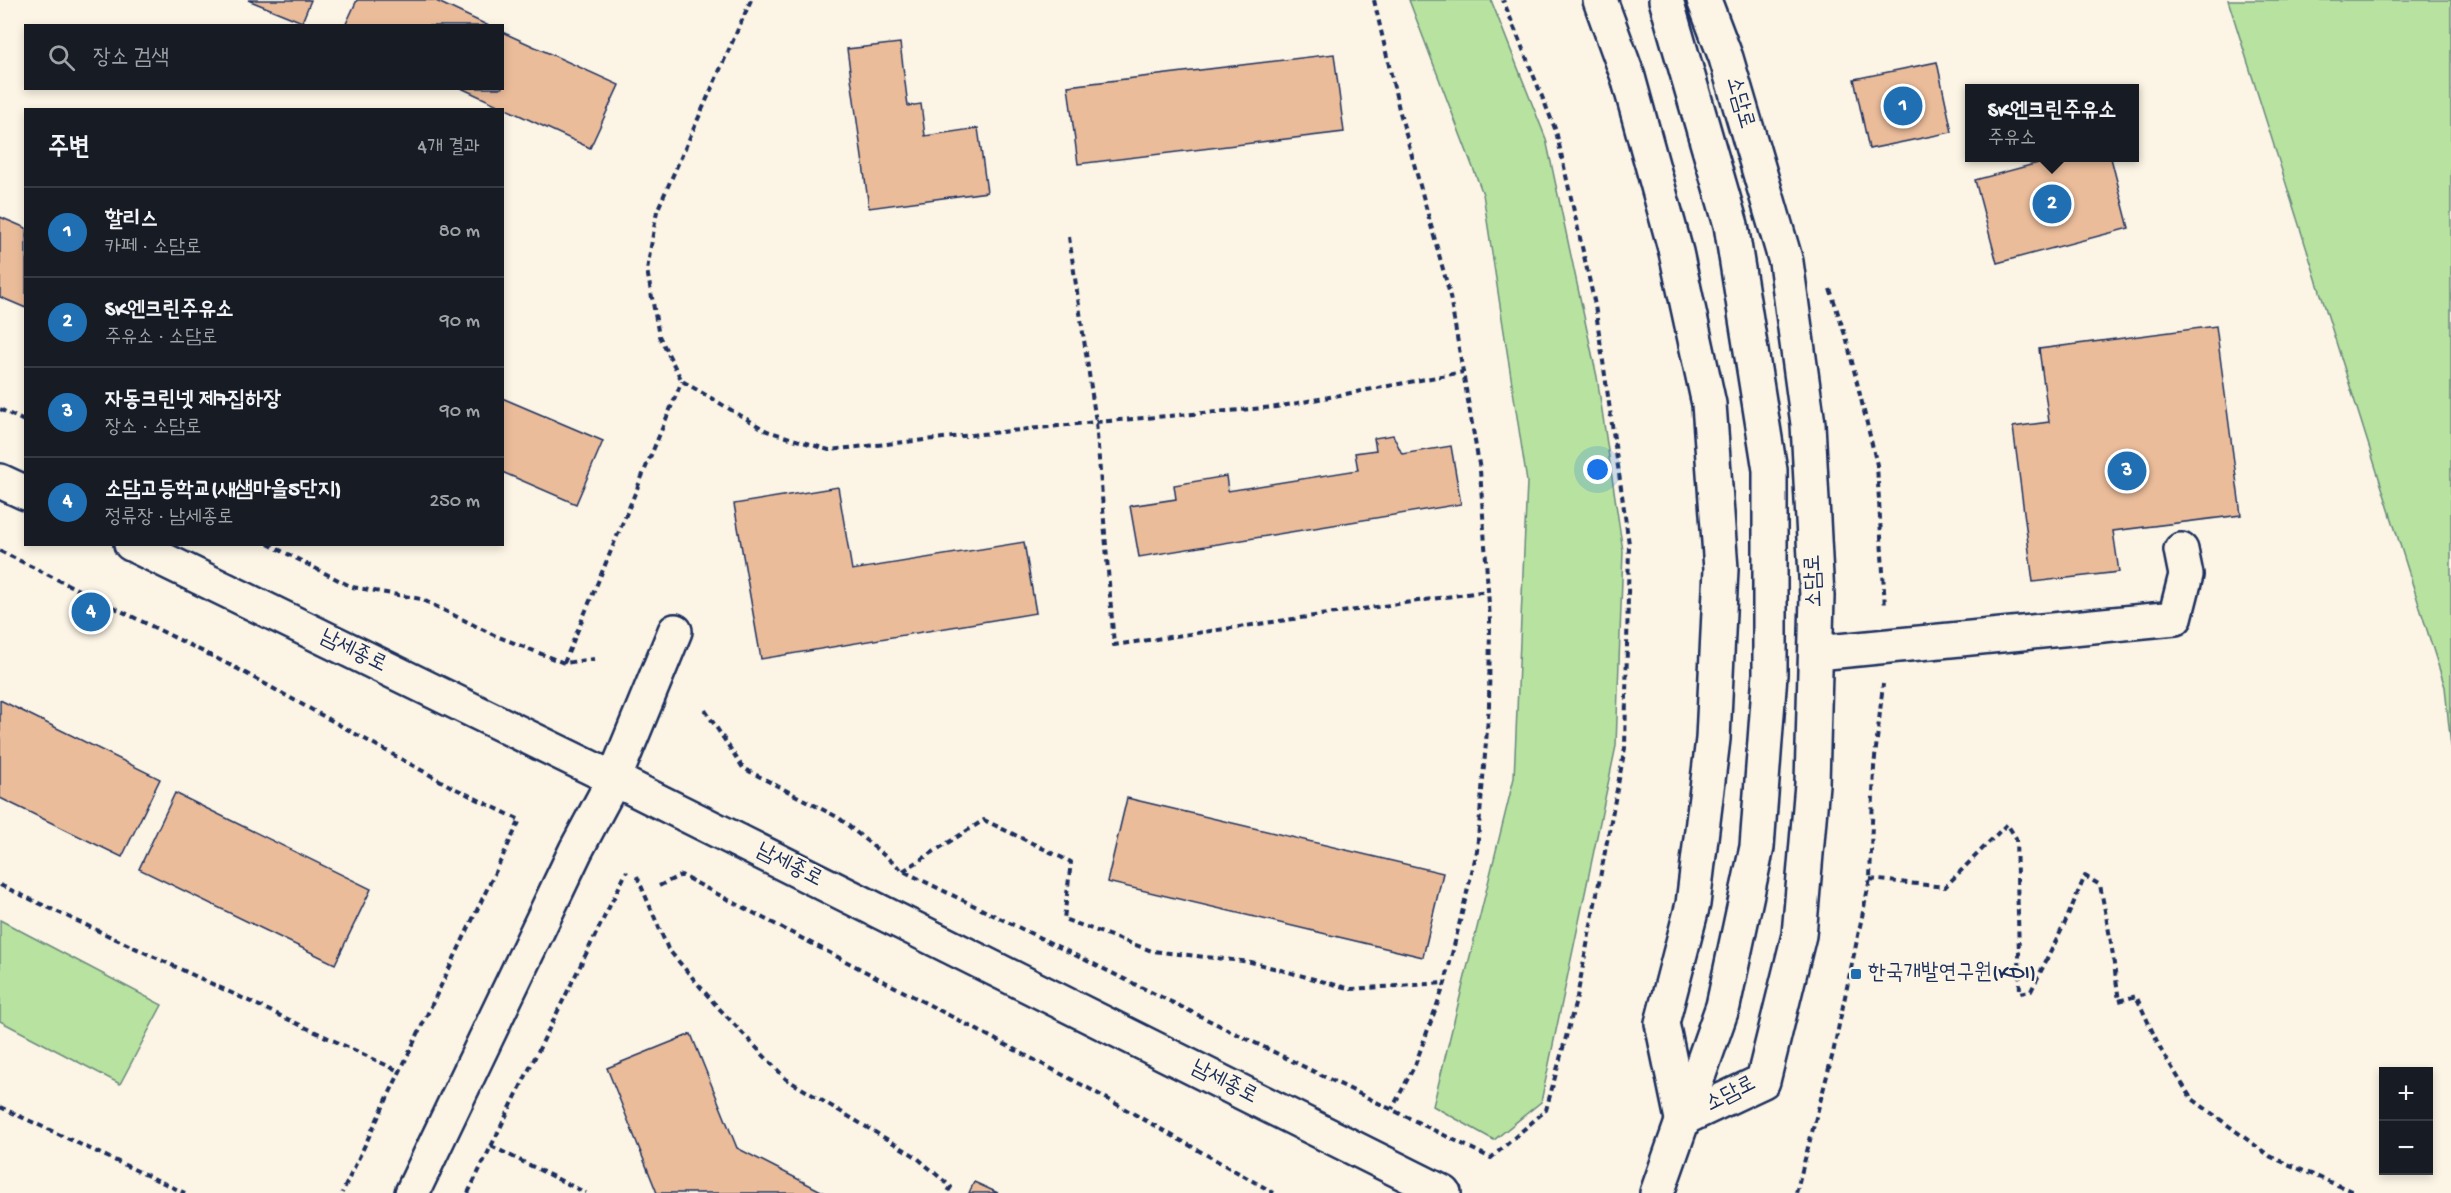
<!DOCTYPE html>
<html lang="ko">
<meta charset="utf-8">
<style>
body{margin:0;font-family:"Gochi Hand","Poor Story",sans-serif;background:#20242c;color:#f1f3f6}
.controls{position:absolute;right:18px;bottom:18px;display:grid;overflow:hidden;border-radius:0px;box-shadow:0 3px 9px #0003}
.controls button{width:54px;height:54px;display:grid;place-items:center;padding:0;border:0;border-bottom:2px solid #363941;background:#171b24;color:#f1f3f6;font:30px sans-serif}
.you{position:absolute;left:1598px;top:470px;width:21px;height:21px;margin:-15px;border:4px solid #fff;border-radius:50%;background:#1a73e8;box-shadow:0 0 0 9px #1a73e833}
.badge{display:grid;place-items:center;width:39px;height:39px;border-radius:50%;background:#1f6fb2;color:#fff;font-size:20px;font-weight:700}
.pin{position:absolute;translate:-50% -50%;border:3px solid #fff;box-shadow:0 2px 6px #0006}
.popup{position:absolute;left:1965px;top:84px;width:174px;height:78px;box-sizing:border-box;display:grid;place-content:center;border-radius:0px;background:#171b24;filter:drop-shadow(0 2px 4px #0005);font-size:20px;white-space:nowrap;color:#9ea1a6}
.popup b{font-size:22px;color:#f1f3f6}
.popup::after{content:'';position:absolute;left:50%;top:100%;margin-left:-12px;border:12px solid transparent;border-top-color:#171b24}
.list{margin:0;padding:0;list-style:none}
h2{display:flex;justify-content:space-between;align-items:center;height:78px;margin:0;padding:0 24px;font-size:26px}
h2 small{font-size:20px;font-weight:400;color:#9ea1a6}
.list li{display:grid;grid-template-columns:39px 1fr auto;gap:18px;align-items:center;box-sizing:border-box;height:90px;padding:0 24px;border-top:2px solid #363941}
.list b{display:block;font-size:22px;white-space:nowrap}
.list p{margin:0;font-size:20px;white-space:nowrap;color:#9ea1a6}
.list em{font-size:20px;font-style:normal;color:#9ea1a6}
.icon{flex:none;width:33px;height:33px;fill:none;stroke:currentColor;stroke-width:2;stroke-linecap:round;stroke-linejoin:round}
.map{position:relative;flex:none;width:2451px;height:1193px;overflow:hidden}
.search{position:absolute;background:#171b24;box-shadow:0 3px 9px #0003;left:24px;top:24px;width:480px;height:66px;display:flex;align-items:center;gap:15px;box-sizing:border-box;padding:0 21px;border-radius:0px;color:#9ea1a6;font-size:22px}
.panel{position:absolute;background:#171b24;box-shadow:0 3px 9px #0003;left:24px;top:108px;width:480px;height:438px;border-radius:0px}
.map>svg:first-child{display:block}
.green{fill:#b7e29f;stroke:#69887e;stroke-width:1.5}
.building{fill:#eabc9a;stroke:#1b2f5e;stroke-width:1.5}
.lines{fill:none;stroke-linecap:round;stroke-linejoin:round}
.minor-casing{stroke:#1b2f5e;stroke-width:38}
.path{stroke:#1b2f5e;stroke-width:4;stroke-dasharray:6 4.5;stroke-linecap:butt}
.minor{stroke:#fcf5e5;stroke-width:33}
.poi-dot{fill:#1f6fb2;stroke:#fcf5e5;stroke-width:2}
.labels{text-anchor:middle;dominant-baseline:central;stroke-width:5;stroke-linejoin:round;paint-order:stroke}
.street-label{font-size:22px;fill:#1b2f5e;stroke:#fcf5e5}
.poi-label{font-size:22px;fill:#1b2f5e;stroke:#fcf5e5;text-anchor:start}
</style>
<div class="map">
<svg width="2451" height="1193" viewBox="0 0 2451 1193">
<rect width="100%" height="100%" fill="#fcf5e5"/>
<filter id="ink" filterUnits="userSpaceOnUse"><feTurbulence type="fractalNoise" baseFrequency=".0167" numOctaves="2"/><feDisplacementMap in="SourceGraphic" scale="12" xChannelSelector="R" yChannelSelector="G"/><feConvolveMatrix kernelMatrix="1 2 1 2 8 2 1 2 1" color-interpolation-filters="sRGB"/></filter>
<g filter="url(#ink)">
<!-- green -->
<g class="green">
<polygon points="1409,0 1491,0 1546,139 1597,377 1623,551 1616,746 1541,1102 1494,1140 1433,1106 1514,778 1527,482 1483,194"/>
<polygon points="2228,0 2451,0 2451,747 2445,687"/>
<polygon points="0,920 162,1005 120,1084 0,1021"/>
</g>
<!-- building -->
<g class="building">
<polygon points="248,0 311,0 302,22"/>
<polygon points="357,0 434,0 489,26 345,26"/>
<polygon points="502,32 619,85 590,148 461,88 502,88"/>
<polygon points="900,43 908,106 921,104 925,136 978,128 987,192 869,208 847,49"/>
<polygon points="1334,54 1344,132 1078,164 1068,86"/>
<polygon points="1937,62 1952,132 1869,149 1854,79"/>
<polygon points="2057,158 2111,158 2129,228 1997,263 1975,180"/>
<polygon points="0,217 26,228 26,308 0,297"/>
<polygon points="2216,326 2241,515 2113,531 2119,572 2033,582 2013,427 2049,422 2039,349"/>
<polygon points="502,398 603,441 576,504 502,472"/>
<polygon points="1393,435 1402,454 1451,446 1461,504 1139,557 1130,506 1176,499 1174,485 1226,476 1228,491 1358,470 1355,453 1376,450 1374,438"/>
<polygon points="838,487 852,570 1024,542 1036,613 761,659 734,504"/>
<polygon points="0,700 160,779 122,857 0,798"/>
<polygon points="175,793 371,889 335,964 139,869"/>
<polygon points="1127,798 1443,873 1423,957 1107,882"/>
<polygon points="691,1034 737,1148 825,1193 657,1193 607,1068"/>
<polygon points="974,1182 998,1193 969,1193"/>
</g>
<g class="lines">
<defs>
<g id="minor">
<polyline points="1600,0 1628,77 1676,252 1709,404 1721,569 1713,739 1693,904 1662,1023 1682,1119"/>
<polyline points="0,481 26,493"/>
<polyline points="131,544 614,779 1444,1193"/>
<polyline points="1817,653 2175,618 2186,575 2181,550"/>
<polyline points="1682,1119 1763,1081 1799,935 1812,784 1817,596 1808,424 1786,262 1726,58 1704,0"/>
<polyline points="412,1193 576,850 614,779 675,631"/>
<polyline points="1657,1193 1723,1006 1757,847 1770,674 1770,470 1731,225 1666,0"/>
</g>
</defs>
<!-- minor casing -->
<use href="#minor" class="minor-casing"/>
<!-- path -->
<g class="path">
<polyline points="751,0 657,211 647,270 659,336 682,381 767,431 829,450 1096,422 1276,407 1463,372"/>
<polyline points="1374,0 1399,109 1449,291 1480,470 1490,620 1489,706 1477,851 1445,983 1415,1065 1392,1109"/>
<polyline points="1069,237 1096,422 1114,645 1487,591"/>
<polyline points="1830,289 1847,341 1877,465 1885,608"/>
<polyline points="0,409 26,422"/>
<polyline points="268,544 352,587 421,599 494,635 564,663 594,659"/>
<polyline points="0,551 238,669 450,786 520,820 342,1193"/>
<polyline points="564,663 682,381"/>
<polyline points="705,710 743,768 839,818 903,871 1491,1158 1546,1110 1577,997 1625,748 1629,544 1595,305 1556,131 1503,0"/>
<polyline points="903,871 984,820 1071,862 1064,919 1152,951 1251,962 1351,989 1445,983"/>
<polyline points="637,876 668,949 714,1003 786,1079 915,1156 951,1187 947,1193"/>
<polyline points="1870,879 1945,887 2007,824 2016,838 2020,993 2031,991 2065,923 2085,876 2100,885 2111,942 2119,1001 2136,996 2161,1050 2191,1098 2271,1157 2356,1193"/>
<polyline points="0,885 399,1071"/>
<polyline points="659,886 681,875 1088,1088 1274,1193"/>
<polyline points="0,1107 185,1193"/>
<polyline points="491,1146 586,1193"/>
<polyline points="468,1193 627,871"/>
<polyline points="1796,1193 1833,1053 1870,879 1874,767 1883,684"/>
</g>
<!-- minor -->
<use href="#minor" class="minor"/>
</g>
</g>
<!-- markers -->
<rect class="poi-dot" x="1850" y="968" width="12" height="12" rx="3"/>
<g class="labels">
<!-- street labels -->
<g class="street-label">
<text transform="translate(1739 103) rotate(74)">소담로</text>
<text transform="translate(1815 581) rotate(-92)">소담로</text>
<text transform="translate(353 652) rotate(26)">남세종로</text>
<text transform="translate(789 866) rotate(27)">남세종로</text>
<text transform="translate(1224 1083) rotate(27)">남세종로</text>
<text transform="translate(1731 1095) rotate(-27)">소담로</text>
</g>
<!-- poi labels -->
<g class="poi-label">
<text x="1868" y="974">한국개발연구원(KDI)</text>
</g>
</g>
</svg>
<div class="controls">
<button>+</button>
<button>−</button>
</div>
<div class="you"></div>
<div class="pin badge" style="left:1903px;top:106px">1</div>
<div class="pin badge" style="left:2052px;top:204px">2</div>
<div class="popup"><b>SK엔크린주유소</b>주유소</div>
<div class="pin badge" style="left:2127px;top:471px">3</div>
<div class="pin badge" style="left:91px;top:612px">4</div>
<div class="search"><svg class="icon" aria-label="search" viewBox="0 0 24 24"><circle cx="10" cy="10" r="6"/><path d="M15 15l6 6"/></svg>장소 검색</div>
<section class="panel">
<h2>주변<small>4개 결과</small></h2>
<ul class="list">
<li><span class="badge">1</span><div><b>할리스</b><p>카페 · 소담로</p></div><em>80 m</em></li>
<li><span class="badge">2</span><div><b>SK엔크린주유소</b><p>주유소 · 소담로</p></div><em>90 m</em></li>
<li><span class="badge">3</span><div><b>자동크린넷 제7집하장</b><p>장소 · 소담로</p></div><em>90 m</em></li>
<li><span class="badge">4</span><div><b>소담고등학교(새샘마을5단지)</b><p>정류장 · 남세종로</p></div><em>250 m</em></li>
</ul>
</section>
</div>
